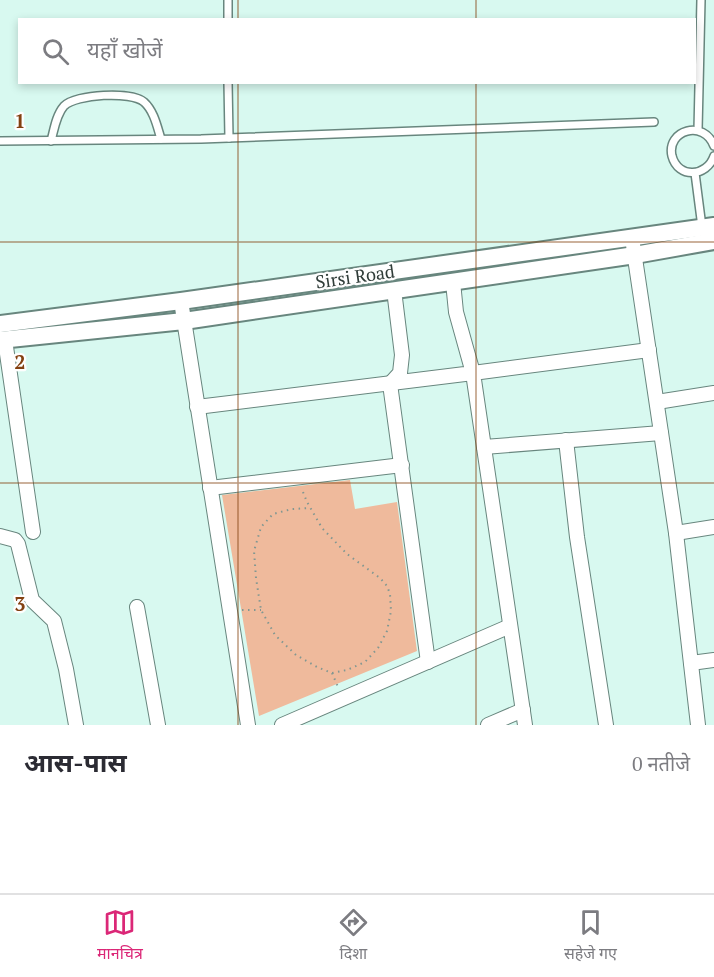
<!DOCTYPE html>
<html lang="hi">
<meta charset="utf-8">
<style>
body{margin:0;font-family:"PT Serif","Noto Sans Devanagari",serif;background:#f7f7f7;color:#2b2b33}
.list{margin:0;padding:0;list-style:none}
h2{display:flex;justify-content:space-between;align-items:center;height:78px;margin:0;padding:0 24px;font-size:26px}
h2 small{font-size:20px;font-weight:400;color:#7c7c81}
.icon{flex:none;width:33px;height:33px;fill:none;stroke:currentColor;stroke-width:2;stroke-linecap:round;stroke-linejoin:round}
.map{position:relative;flex:none;width:714px;height:725px;overflow:hidden}
.search{position:absolute;background:#fff;box-shadow:0 3px 9px #0003;left:18px;right:18px;top:18px;height:66px;display:flex;align-items:center;gap:15px;box-sizing:border-box;padding:0 21px;border-radius:0px;color:#7c7c81;font-size:22px}
.sheet{height:168px;background:#fff}
nav{display:flex;justify-content:space-around;align-items:center;box-sizing:border-box;height:84px;border-top:2px solid #e1e1e2;background:#fff;font-size:16px;color:#7c7c81}
nav a{display:grid;justify-items:center;gap:3px}
nav .on{color:#db2777}
.map>svg:first-child{display:block}
.green{fill:#efba9c}
.lines{fill:none;stroke-linecap:round;stroke-linejoin:round}
.service-casing{stroke:#68867e;stroke-width:10}
.minor-casing{stroke:#68867e;stroke-width:16}
.tertiary-casing{stroke:#68867e;stroke-width:20}
.path{stroke:#819791;stroke-width:2;stroke-dasharray:1.5 4.5;stroke-linecap:butt}
.service{stroke:#fff;stroke-width:7}
.minor{stroke:#fff;stroke-width:14}
.tertiary{stroke:#fff;stroke-width:16}
.grid{fill:none;stroke:#834111;stroke-width:1.5;stroke-opacity:0.55}
.labels{text-anchor:middle;dominant-baseline:central;stroke-width:4.5;stroke-linejoin:round;paint-order:stroke}
.street-label{font-size:18px;fill:#2f3c38;stroke:#fefefe}
.grid-label{font-size:20px;text-anchor:middle;font-weight:bold;fill:#834111;stroke:#fefefe;stroke-width:4.5;stroke-linejoin:round;paint-order:stroke}
</style>
<div class="map">
<svg width="714" height="725" viewBox="0 0 714 725">
<rect width="100%" height="100%" fill="#d8f9f0"/>
<!-- green -->
<polygon class="green" points="350,480 355,509 397,502 417,651 259,716 222,495"/>
<g class="lines">
<defs>
<g id="service">
<polyline points="228,0 228,20"/>
<polyline points="228,82 229,138"/>
<polyline points="698,130 701,0"/>
<polyline points="0,141 201,139 654,122"/>
<path d="M51,141C54,130 56,115 64,106C76,94 131,91 144,102C154,111 157,126 161,139"/>
<path d="M714,146C704,119 666,130 672,156C678,179 707,177 714,156"/>
<polyline points="695,173 702,227"/>
</g>
<g id="minor">
<polyline points="632,238 676,533 698,725"/>
<polyline points="394,290 402,355 400,373 390,384 428,662"/>
<polyline points="181,301 248,725"/>
<polyline points="5,340 33,532"/>
<polyline points="657,402 714,393"/>
<polyline points="197,407 473,373 456,312 453,282"/>
<polyline points="566,440 577,537 606,725"/>
<polyline points="484,447 661,433"/>
<polyline points="210,488 402,465"/>
<polyline points="676,533 714,527"/>
<polyline points="0,536 15,540 18,544 32,600 54,621 66,669 76,725"/>
<polyline points="137,607 158,725"/>
<polyline points="691,663 714,660"/>
<polyline points="282,725 510,626"/>
<polyline points="488,725 523,710"/>
<polyline points="525,725 473,373 649,350"/>
</g>
<g id="tertiary">
<polyline points="0,324 181,301 714,226"/>
<polyline points="0,340 184,321 635,255 714,241"/>
</g>
</defs>
<!-- service casing -->
<use href="#service" class="service-casing"/>
<!-- minor casing -->
<use href="#minor" class="minor-casing"/>
<!-- tertiary casing -->
<use href="#tertiary" class="tertiary-casing"/>
<!-- path -->
<g class="path">
<polyline points="303,492 307,502 322,528 347,554 380,578 387,586 390,594 391,611 387,631 378,648 365,662 347,670 332,673 317,667 296,655 275,635 261,610 256,578 254,551 261,527 273,514 292,509 310,508"/>
<polyline points="242,610 261,610"/>
<polyline points="332,673 338,687"/>
</g>
<!-- service -->
<use href="#service" class="service"/>
<!-- minor -->
<use href="#minor" class="minor"/>
<!-- tertiary -->
<use href="#tertiary" class="tertiary"/>
</g>
<!-- grid -->
<path class="grid" d="M238,0V20M476,0V20M238,82V725M476,82V725M0,242H714M0,483H714"/>
<g class="labels">
<!-- street labels -->
<g class="street-label">
<text transform="translate(355 276) rotate(-8)">Sirsi Road</text>
</g>
</g>
<g class="grid-label">
<text x="20" y="128">1</text>
<text x="20" y="369">2</text>
<text x="20" y="611">3</text>
</g>
</svg>
<div class="search"><svg class="icon" aria-label="search" viewBox="0 0 24 24"><circle cx="10" cy="10" r="6"/><path d="M15 15l6 6"/></svg>यहाँ खोजें</div>
</div>
<section class="sheet">
<h2>आस-पास<small>0 नतीजे</small></h2>
<ul class="list">
</ul>
</section>
<nav>
<a class="on"><svg class="icon" aria-label="map" viewBox="0 0 24 24"><path d="M3 6l6-2 6 2 6-2v14l-6 2-6-2-6 2zM9 4v14M15 6v14"/></svg>मानचित्र</a>
<a><svg class="icon" aria-label="directions" viewBox="0 0 24 24"><path d="M12 3l9 9-9 9-9-9zM9 14v-3h6M13 9l2 2-2 2"/></svg>दिशा</a>
<a><svg class="icon" aria-label="saved" viewBox="0 0 24 24"><path d="M7 4h10v16l-5-4-5 4z"/></svg>सहेजे गए</a>
</nav>
